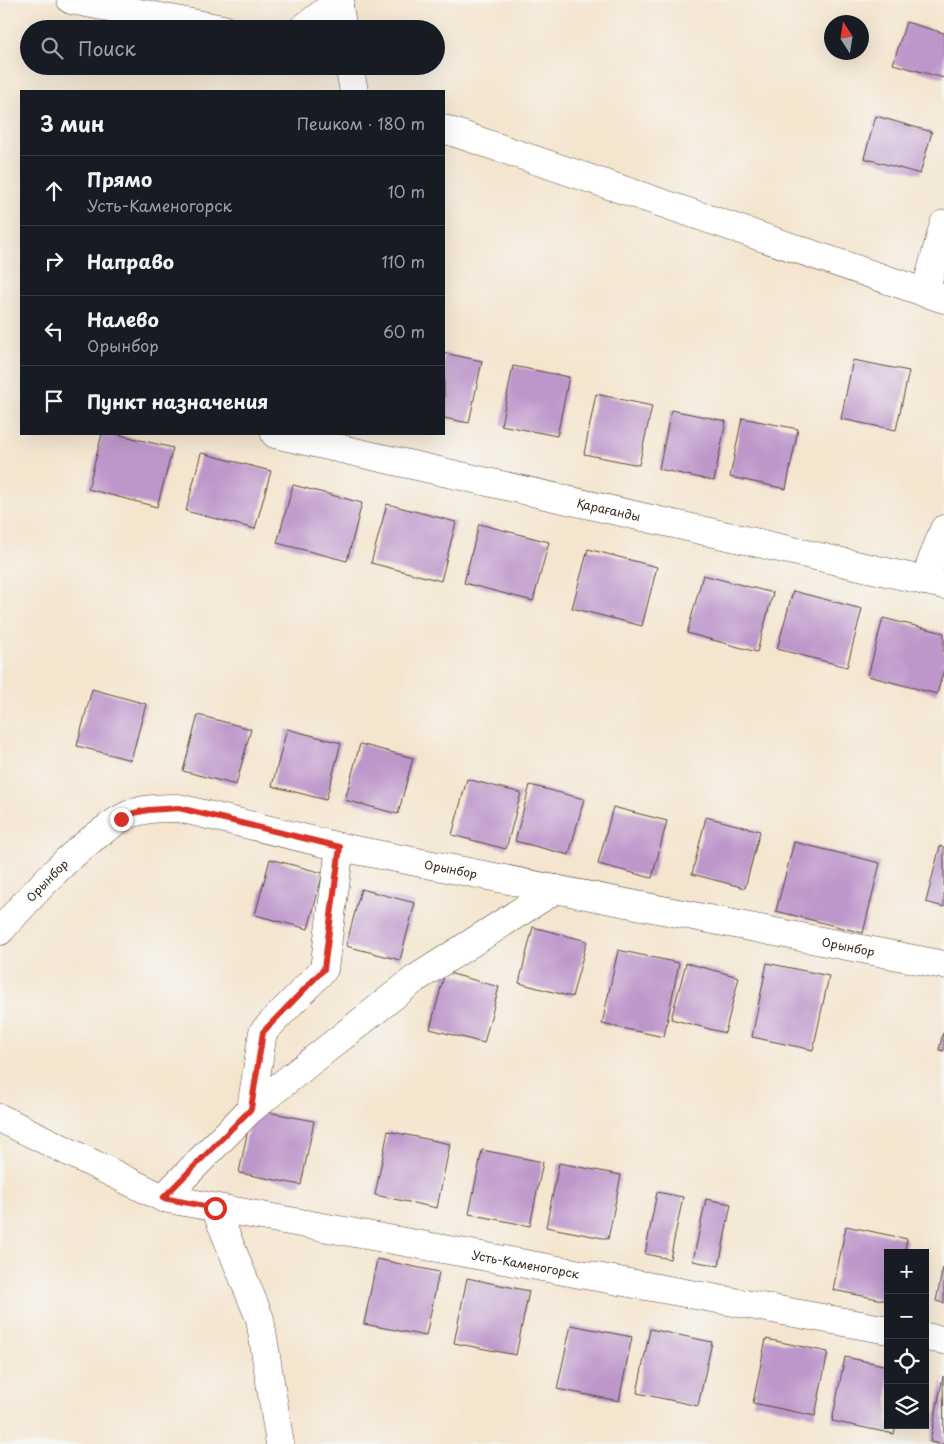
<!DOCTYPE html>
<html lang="ru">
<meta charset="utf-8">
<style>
body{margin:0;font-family:"Playpen Sans",sans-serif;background:#242831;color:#f1f3f6}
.controls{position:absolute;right:15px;bottom:15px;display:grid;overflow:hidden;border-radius:0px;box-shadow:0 5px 20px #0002}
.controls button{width:45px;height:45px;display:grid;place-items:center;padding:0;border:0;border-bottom:1px solid #363941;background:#171b24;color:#f1f3f6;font:25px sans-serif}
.compass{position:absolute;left:824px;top:15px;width:45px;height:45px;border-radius:50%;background:#171b24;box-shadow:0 5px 20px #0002;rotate:348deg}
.stop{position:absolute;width:15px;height:15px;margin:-11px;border:4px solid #d93025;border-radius:50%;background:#fff}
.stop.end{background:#d93025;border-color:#fff;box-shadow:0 1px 5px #0008}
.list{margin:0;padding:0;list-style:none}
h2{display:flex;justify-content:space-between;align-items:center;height:65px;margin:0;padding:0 20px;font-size:21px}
h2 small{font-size:16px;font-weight:400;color:#9ea1a6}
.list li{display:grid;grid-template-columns:32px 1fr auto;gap:15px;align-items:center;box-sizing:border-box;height:70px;padding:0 20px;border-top:1px solid #363941}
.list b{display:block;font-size:19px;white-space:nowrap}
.list p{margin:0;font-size:16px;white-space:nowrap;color:#9ea1a6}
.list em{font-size:16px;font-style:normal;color:#9ea1a6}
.icon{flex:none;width:28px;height:28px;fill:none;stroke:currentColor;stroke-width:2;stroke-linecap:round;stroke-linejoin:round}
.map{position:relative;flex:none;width:944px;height:1444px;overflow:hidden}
.search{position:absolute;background:#171b24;box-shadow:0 5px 20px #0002;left:20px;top:20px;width:425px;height:55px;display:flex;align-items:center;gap:12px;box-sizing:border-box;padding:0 18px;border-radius:28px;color:#9ea1a6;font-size:19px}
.panel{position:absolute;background:#171b24;box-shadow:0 5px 20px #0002;left:20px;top:90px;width:425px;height:345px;border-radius:0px}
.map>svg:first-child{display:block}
.building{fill:#bd97ca}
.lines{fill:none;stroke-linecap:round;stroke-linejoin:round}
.minor-casing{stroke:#574639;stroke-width:29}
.minor{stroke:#fff;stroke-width:28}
.route{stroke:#d93025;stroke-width:6}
.labels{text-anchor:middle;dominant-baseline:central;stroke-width:4.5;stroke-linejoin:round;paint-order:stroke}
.street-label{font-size:12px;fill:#3b2a1e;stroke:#f6f6f2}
</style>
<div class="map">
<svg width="944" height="1444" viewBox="0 0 944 1444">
<rect width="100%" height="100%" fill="#f6f6f2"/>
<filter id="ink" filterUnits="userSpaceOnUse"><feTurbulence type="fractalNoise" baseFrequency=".02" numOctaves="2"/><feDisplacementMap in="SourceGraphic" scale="10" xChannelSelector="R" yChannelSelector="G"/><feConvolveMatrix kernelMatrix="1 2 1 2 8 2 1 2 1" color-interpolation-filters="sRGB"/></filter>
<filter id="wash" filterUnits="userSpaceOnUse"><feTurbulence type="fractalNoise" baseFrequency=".0096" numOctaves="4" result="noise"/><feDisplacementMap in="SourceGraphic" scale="20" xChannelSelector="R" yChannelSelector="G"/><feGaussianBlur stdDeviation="1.12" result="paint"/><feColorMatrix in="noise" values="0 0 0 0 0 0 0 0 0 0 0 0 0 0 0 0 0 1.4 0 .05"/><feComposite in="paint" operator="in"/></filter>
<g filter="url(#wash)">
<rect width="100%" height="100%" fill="#f4e5cf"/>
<g id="blocks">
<!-- building -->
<g class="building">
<polygon points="906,22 944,33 944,78 893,64"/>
<polygon points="876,116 932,132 920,174 864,158"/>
<polygon points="444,353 482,361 469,423 444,418"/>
<polygon points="853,360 909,371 896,430 841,419"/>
<polygon points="513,366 569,377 557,436 501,425"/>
<polygon points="596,394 652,406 639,465 584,454"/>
<polygon points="671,410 726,421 714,481 659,469"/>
<polygon points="742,418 798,429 786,489 730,477"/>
<polygon points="102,434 116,434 173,448 157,507 88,489"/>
<polygon points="201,453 271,471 255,529 186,511"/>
<polygon points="293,485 362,503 347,561 277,543"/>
<polygon points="387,504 456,522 441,581 371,563"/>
<polygon points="479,524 549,542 533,601 464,583"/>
<polygon points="588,549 657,567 642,626 572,608"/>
<polygon points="703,575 773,593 757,652 687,633"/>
<polygon points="793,591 862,609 847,667 777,649"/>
<polygon points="883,618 944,633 944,669 937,694 868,676"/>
<polygon points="92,689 146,704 131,760 77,746"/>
<polygon points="198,715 251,729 236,785 183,771"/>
<polygon points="287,729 341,743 326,800 272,786"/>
<polygon points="360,744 413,758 398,814 345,800"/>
<polygon points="467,779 521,793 506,849 452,835"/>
<polygon points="530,785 584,799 569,855 515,841"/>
<polygon points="613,807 667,821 652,878 598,864"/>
<polygon points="706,817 760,831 745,888 692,874"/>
<polygon points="794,842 880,863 863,933 776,911"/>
<polygon points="940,846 944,847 944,907 926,902"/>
<polygon points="270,859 323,873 308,929 255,915"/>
<polygon points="361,889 415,903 400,960 346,946"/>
<polygon points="533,927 587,941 572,997 519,983"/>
<polygon points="618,950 679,963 664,1037 602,1024"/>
<polygon points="686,963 739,977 725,1033 671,1019"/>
<polygon points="767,963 829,976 813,1050 752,1037"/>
<polygon points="445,972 499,987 484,1043 430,1029"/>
<polygon points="943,1033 944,1033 944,1051 939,1050"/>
<polygon points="252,1109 314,1121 301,1185 239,1173"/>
<polygon points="388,1131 450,1144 437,1208 375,1195"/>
<polygon points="482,1150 543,1162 530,1226 469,1214"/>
<polygon points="559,1163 621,1175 608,1239 546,1227"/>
<polygon points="657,1192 683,1197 670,1259 645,1254"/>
<polygon points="706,1199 731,1204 719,1266 693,1261"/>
<polygon points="846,1226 907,1239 904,1253 888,1253 888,1301 833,1290"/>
<polygon points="377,1259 439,1272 426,1336 364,1324"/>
<polygon points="943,1268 944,1269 944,1303 936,1301"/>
<polygon points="467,1278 529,1291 516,1355 454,1343"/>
<polygon points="571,1325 632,1337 619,1401 557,1389"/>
<polygon points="650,1329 712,1342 698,1406 637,1393"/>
<polygon points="766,1339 828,1352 815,1416 753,1403"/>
<polygon points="845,1357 888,1366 888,1425 896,1425 894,1434 832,1421"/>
<polygon points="943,1376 944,1444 940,1444 930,1442"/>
</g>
</g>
</g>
<g filter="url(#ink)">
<use href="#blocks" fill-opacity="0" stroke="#574639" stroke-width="1"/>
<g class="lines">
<defs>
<g id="minor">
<polyline points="71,0 223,29"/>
<polyline points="338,2 343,29"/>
<polyline points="302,29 340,0"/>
<polyline points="349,66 354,91"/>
<polyline points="444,129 944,299"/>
<polyline points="925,293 944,224"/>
<path id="s1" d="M275,434L944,585"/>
<polyline points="924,581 944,529"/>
<path id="s2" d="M0,931C33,894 66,856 107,828C115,822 124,816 133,813C148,808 164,808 179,808L340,847L944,965"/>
<polyline points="251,1109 263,1032 324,969 340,847"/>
<path id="s3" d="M0,1118L163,1198L888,1330"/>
<polyline points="163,1198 251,1109 415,979 556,889"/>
<polyline points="215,1208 260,1319 280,1444"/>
<polyline points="925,1337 944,1340"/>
</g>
</defs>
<!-- minor casing -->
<use href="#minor" class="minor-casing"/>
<!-- minor -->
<use href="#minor" class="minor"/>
</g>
</g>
<g class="lines" filter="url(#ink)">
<!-- route -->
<polyline class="route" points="121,819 134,813 148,810 179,808 340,847 324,969 263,1032 251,1109 163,1198 215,1208"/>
</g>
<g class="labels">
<!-- street labels -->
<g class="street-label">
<text stroke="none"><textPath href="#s1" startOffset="342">Қарағанды</textPath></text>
<text stroke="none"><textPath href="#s2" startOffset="504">Орынбор</textPath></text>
<text stroke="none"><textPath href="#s2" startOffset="69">Орынбор</textPath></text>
<text stroke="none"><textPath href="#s2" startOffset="909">Орынбор</textPath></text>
<text stroke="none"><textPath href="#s3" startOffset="550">Усть-Каменогорск</textPath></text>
</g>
</g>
</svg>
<div class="controls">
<button>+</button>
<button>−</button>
<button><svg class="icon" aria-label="locate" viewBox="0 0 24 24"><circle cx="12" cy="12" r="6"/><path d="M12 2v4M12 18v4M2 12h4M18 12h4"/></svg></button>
<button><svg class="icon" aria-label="layers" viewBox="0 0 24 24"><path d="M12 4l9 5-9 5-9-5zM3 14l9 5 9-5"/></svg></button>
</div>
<svg class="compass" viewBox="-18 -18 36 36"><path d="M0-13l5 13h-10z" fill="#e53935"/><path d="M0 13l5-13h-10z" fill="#9ea1a6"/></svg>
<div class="stop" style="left:215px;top:1208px"></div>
<div class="stop end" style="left:121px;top:819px"></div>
<div class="search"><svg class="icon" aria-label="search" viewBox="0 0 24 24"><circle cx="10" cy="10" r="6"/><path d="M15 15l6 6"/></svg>Поиск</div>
<section class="panel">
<h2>3 мин<small>Пешком · 180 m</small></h2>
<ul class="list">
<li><svg class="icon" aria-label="ahead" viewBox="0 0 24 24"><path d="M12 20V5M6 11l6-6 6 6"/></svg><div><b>Прямо</b><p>Усть-Каменогорск</p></div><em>10 m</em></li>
<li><svg class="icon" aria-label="right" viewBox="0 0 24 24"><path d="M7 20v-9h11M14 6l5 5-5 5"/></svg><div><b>Направо</b></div><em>110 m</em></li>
<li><svg class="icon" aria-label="left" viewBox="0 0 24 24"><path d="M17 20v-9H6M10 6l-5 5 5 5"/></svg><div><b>Налево</b><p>Орынбор</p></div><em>60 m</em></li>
<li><svg class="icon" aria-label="arrive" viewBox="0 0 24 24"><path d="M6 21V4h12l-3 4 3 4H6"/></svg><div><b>Пункт назначения</b></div></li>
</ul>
</section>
</div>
